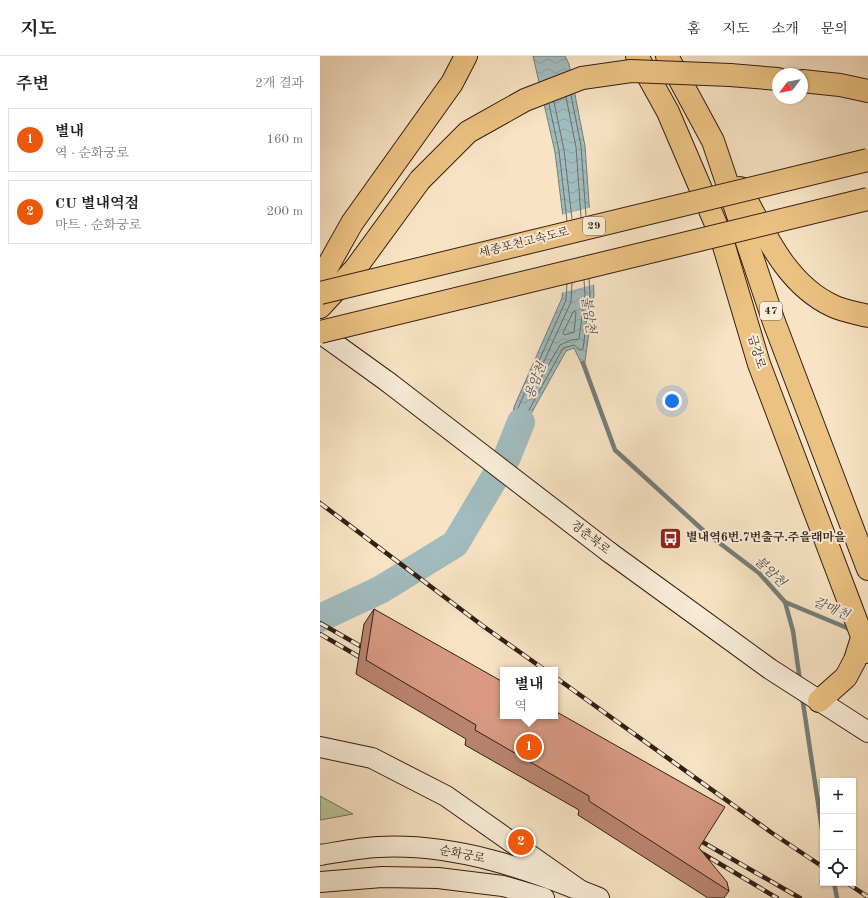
<!DOCTYPE html>
<html lang="ko">
<meta charset="utf-8">
<style>
body{margin:0;font-family:"Old Standard TT","Noto Serif KR",serif;background:#f6f6f6;color:#222}
.controls{position:absolute;right:12px;bottom:12px;display:grid;overflow:hidden;border-radius:0px;box-shadow:0 1px 3px #0004}
.controls button{width:36px;height:36px;display:grid;place-items:center;padding:0;border:0;border-bottom:1px solid #e0e0e0;background:#fff;color:#222;font:20px sans-serif}
.compass{position:absolute;left:452px;top:12px;width:36px;height:36px;border-radius:50%;background:#fff;box-shadow:0 1px 3px #0004;rotate:238deg}
.you{position:absolute;left:352px;top:345px;width:14px;height:14px;margin:-10px;border:3px solid #fff;border-radius:50%;background:#1a73e8;box-shadow:0 0 0 6px #1a73e833}
.badge{display:grid;place-items:center;width:26px;height:26px;border-radius:50%;background:#ea580c;color:#fff;font-size:13px;font-weight:700}
.pin{position:absolute;translate:-50% -50%;border:2px solid #fff;box-shadow:0 1px 4px #0006}
.popup{position:absolute;left:180px;top:611px;width:58px;height:52px;box-sizing:border-box;display:grid;place-content:center;border-radius:0px;background:#fff;filter:drop-shadow(0 1px 3px #0005);font-size:13px;white-space:nowrap;color:#767676}
.popup b{font-size:15px;color:#222}
.popup::after{content:'';position:absolute;left:50%;top:100%;margin-left:-8px;border:8px solid transparent;border-top-color:#fff}
.list{margin:0;padding:0;list-style:none}
h2{display:flex;justify-content:space-between;align-items:center;height:52px;margin:0;padding:0 16px;font-size:17px}
h2 small{font-size:13px;font-weight:400;color:#767676}
.list li{display:grid;grid-template-columns:26px 1fr auto;gap:12px;align-items:center;box-sizing:border-box;height:64px;margin:0 8px 8px;padding:0 8px;border:1px solid #e0e0e0;border-radius:0px}
.list b{display:block;font-size:15px;white-space:nowrap}
.list p{margin:0;font-size:13px;white-space:nowrap;color:#767676}
.list em{font-size:13px;font-style:normal;color:#767676}
.icon{flex:none;width:22px;height:22px;fill:none;stroke:currentColor;stroke-width:2;stroke-linecap:round;stroke-linejoin:round}
.map{position:relative;flex:none;width:548px;height:842px;overflow:hidden}
header{display:flex;align-items:center;gap:24px;box-sizing:border-box;height:56px;padding:0 20px;background:#fff;border-bottom:1px solid #e0e0e0}
header strong{font-size:19px}
nav{display:flex;gap:22px;margin-inline-start:auto;font-size:14px}
main{display:flex}
aside{flex:1;background:#fff}
.map>svg:first-child{display:block}
.green{fill:#bac597;stroke:#767256}
.water{fill:url(#water-waves);stroke:#757d7a}
.pier{fill:#f8e4c5}
.lines{fill:none;stroke-linecap:round;stroke-linejoin:round}
.shore{stroke:#6a6e69;stroke-width:1}
.stream{stroke:#757d7a;stroke-width:4.5}
.river{stroke:#a1bcbe;stroke-width:28}
.secondary-casing{stroke:#321f14;stroke-width:22}
.highway-casing{stroke:#321f14;stroke-width:24}
.secondary{stroke:#faedd9;stroke-width:20}
.highway{stroke:#ecc282;stroke-width:22}
.rail-casing{stroke:#321f14;stroke-width:4.5}
.rail{stroke:#faedd9;stroke-width:3;stroke-dasharray:9;stroke-linecap:butt}
.secondary-bridge-casing{stroke:#321f14;stroke-width:22;stroke-linecap:butt}
.highway-bridge-casing{stroke:#321f14;stroke-width:24;stroke-linecap:butt}
.secondary-bridge{stroke:#faedd9;stroke-width:20}
.highway-bridge{stroke:#ecc282;stroke-width:22}
.wall{fill:#ba8471;stroke:#321f14}
.building{fill:#d89a83;stroke:#321f14}
.labels{text-anchor:middle;dominant-baseline:central;stroke-width:4;stroke-linejoin:round;paint-order:stroke}
.shield{fill:#faedd9;stroke:#6e5d4f;stroke-width:1}
.shield-label{font-size:11px;font-weight:bold;fill:#321f14}
.street-label{font-size:12px;fill:#321f14;stroke:#faedd9}
.poi-label{font-size:12px;font-weight:bold;fill:#321f14;stroke:#faedd9;text-anchor:start}
.water-label{font-size:13px;font-style:italic;fill:#534e47;stroke:#faedd9}
</style>
<header>
<strong>지도</strong>
<nav><a>홈</a><a>지도</a><a>소개</a><a>문의</a></nav>
</header>
<main>
<aside>
<h2>주변<small>2개 결과</small></h2>
<ul class="list">
<li><span class="badge">1</span><div><b>별내</b><p>역 · 순화궁로</p></div><em>160 m</em></li>
<li><span class="badge">2</span><div><b>CU 별내역점</b><p>마트 · 순화궁로</p></div><em>200 m</em></li>
</ul>
</aside>
<div class="map">
<svg width="548" height="842" viewBox="0 0 548 842">
<defs>
<pattern id="water-waves" width="16" height="10" patternUnits="userSpaceOnUse"><rect width="16" height="10" fill="#a1bcbe"/><path d="M0 5q4-4 8 0t8 0" fill="none" stroke="#8ba1a2"/></pattern>
</defs>
<rect width="100%" height="100%" fill="#f8e4c5"/>
<filter id="stains"><feTurbulence type="fractalNoise" baseFrequency=".005" numOctaves="4"/><feColorMatrix values="0 0 0 0 .2 0 0 0 0 .09 0 0 0 0 .02 0 0 0 .5 -.17"/></filter>
<radialGradient id="worn" r=".72"><stop offset=".6" stop-color="#630" stop-opacity="0"/><stop offset="1" stop-color="#630" stop-opacity=".3"/></radialGradient>
<!-- green -->
<polygon class="green" points="0,740 33,758 0,764"/>
<!-- water -->
<polygon class="water" points="213,0 245,0 249,8 265,90 270,161 274,238 264,313 254,292 246,295 187,401 194,351 242,242 246,186 235,96"/>
<!-- pier -->
<g class="pier">
<polygon points="272,151 276,228 241,237 244,186 241,159"/>
<polygon points="191,353 209,366 187,403 185,401"/>
</g>
<g class="lines">
<!-- shore -->
<g class="shore">
<polyline points="251,39 261,90 266,160"/>
<polyline points="246,41 256,91 261,161"/>
<polyline points="234,46 244,94 252,163"/>
<polyline points="229,48 239,95 247,165"/>
<polyline points="252,227 251,246 215,325 216,327 218,327 240,289 251,284 259,283 265,238 264,224"/>
<polyline points="247,228 246,244 198,352 195,371 196,373 199,372 243,292 254,289 260,294 263,293 270,238 269,223"/>
<polygon points="255,255 256,257 254,276 244,279 243,277 253,256"/>
</g>
<!-- stream -->
<g class="stream">
<polyline points="263,307 295,394 385,476 439,517 465,546 473,575 480,625"/>
<polyline points="465,546 532,574"/>
<polyline points="482,640 503,780"/>
<polyline points="514,827 517,842"/>
</g>
<!-- river -->
<polyline class="river" points="0,562 60,534 135,488 187,401 201,366"/>
<defs>
<g id="secondary">
<polyline points="0,277 68,326"/>
<polyline points="289,496 450,613 548,676"/>
<polyline points="0,691 52,702 126,740 261,835"/>
<path d="M0,799C19,796 38,792 58,791C135,787 209,813 279,842"/>
<polyline points="0,826 62,821 118,822 183,830 224,842"/>
</g>
<g id="highway">
<polyline points="317,0 348,56 401,180 439,308 548,596"/>
<polyline points="347,0 393,85 454,266 548,513"/>
<polyline points="410,19 458,23"/>
<polyline points="482,25 520,29 548,35"/>
<path d="M420,132C444,175 465,228 513,250C523,255 537,257 548,260"/>
<polyline points="0,224 32,167 132,27 146,0"/>
<polyline points="0,251 35,213 100,124"/>
<polyline points="499,645 526,621 535,604 542,582"/>
</g>
</defs>
<!-- secondary casing -->
<use href="#secondary" class="secondary-casing"/>
<!-- highway casing -->
<use href="#highway" class="highway-casing"/>
<!-- secondary -->
<use href="#secondary" class="secondary"/>
<!-- highway -->
<use href="#highway" class="highway"/>
<defs>
<g id="rail">
<polyline points="0,447 163,570 225,614"/>
<polyline points="0,567 49,595"/>
<polyline points="0,578 48,606"/>
<polyline points="235,621 452,777 503,811"/>
<polyline points="372,780 480,842"/>
<polyline points="375,793 457,842"/>
<polyline points="527,827 548,841"/>
</g>
</defs>
<!-- rail casing -->
<use href="#rail" class="rail-casing"/>
<!-- rail -->
<use href="#rail" class="rail"/>
<defs>
<polyline id="secondary-bridge" points="68,326 289,496"/>
<g id="highway-bridge">
<polyline points="100,124 148,76 205,44 262,22 311,15 410,19"/>
<polyline points="0,237 548,104"/>
<polyline points="0,276 548,143"/>
</g>
</defs>
<!-- secondary-bridge casing -->
<use href="#secondary-bridge" class="secondary-bridge-casing"/>
<!-- highway-bridge casing -->
<use href="#highway-bridge" class="highway-bridge-casing"/>
<!-- secondary-bridge -->
<use href="#secondary-bridge" class="secondary-bridge"/>
<!-- highway-bridge -->
<use href="#highway-bridge" class="highway-bridge"/>
</g>
<!-- wall -->
<polygon class="wall" points="54,553 379,792 409,835 404,842 388,842 258,759 259,754 145,689 146,683 36,618 44,568"/>
<!-- building -->
<polygon class="building" points="54,553 183,626 183,660 235,660 235,655 405,751 379,792 407,826 409,835 269,745 269,740 155,674 156,669 46,604"/>
<!-- icons -->
<defs>
<symbol id="bus-square" viewBox="-11 -11 22 22"><rect x="-9" y="-9" width="18" height="18" rx="4" fill="#8f2418" stroke="#faedd9"/><path d="M-5-6H5V4H4V6H2V4H-2V6H-4V4H-5ZM-3.5-4V0h7V-4ZM-3.5 1.2v1.5H-2V1.2ZM2 1.2v1.5H3.5V1.2Z" fill="#fff"/></symbol>
</defs>
<g fill-rule="evenodd">
<use href="#bus-square" x="338" y="470" width="25" height="25"/>
</g>
<g class="labels">
<!-- shield labels -->
<g class="shield">
<rect x="263" y="161" width="22" height="18" rx="3"/>
<rect x="440" y="246" width="22" height="18" rx="3"/>
</g>
<g class="shield-label">
<text x="274" y="170">29</text>
<text x="451" y="255">47</text>
</g>
<!-- street labels -->
<g class="street-label">
<text transform="translate(204 187) rotate(-14)">세종포천고속도로</text>
<text transform="translate(436 296) rotate(73)">금강로</text>
<text transform="translate(270 482) rotate(38)">경춘북로</text>
<text transform="translate(142 799) rotate(11)">순화궁로</text>
</g>
<!-- poi labels -->
<g class="poi-label">
<text x="366" y="482">별내역6번.7번출구.주을래마을</text>
</g>
<!-- water labels -->
<g class="water-label">
<text transform="translate(268 259) rotate(82)">불암천</text>
<text transform="translate(216 325) rotate(-69)">용암천</text>
<text transform="translate(450 516) rotate(44)">불암천</text>
<text transform="translate(511 553) rotate(23)">갈매천</text>
</g>
</g>
<rect width="100%" height="100%" filter="url(#stains)"/>
<rect width="100%" height="100%" fill="url(#worn)"/>
</svg>
<div class="controls">
<button>+</button>
<button>−</button>
<button><svg class="icon" aria-label="locate" viewBox="0 0 24 24"><circle cx="12" cy="12" r="6"/><path d="M12 2v4M12 18v4M2 12h4M18 12h4"/></svg></button>
</div>
<svg class="compass" viewBox="-18 -18 36 36"><path d="M0-13l5 13h-10z" fill="#e53935"/><path d="M0 13l5-13h-10z" fill="#767676"/></svg>
<div class="you"></div>
<div class="pin badge" style="left:209px;top:691px">1</div>
<div class="popup"><b>별내</b>역</div>
<div class="pin badge" style="left:201px;top:786px">2</div>
</div>
</main>
